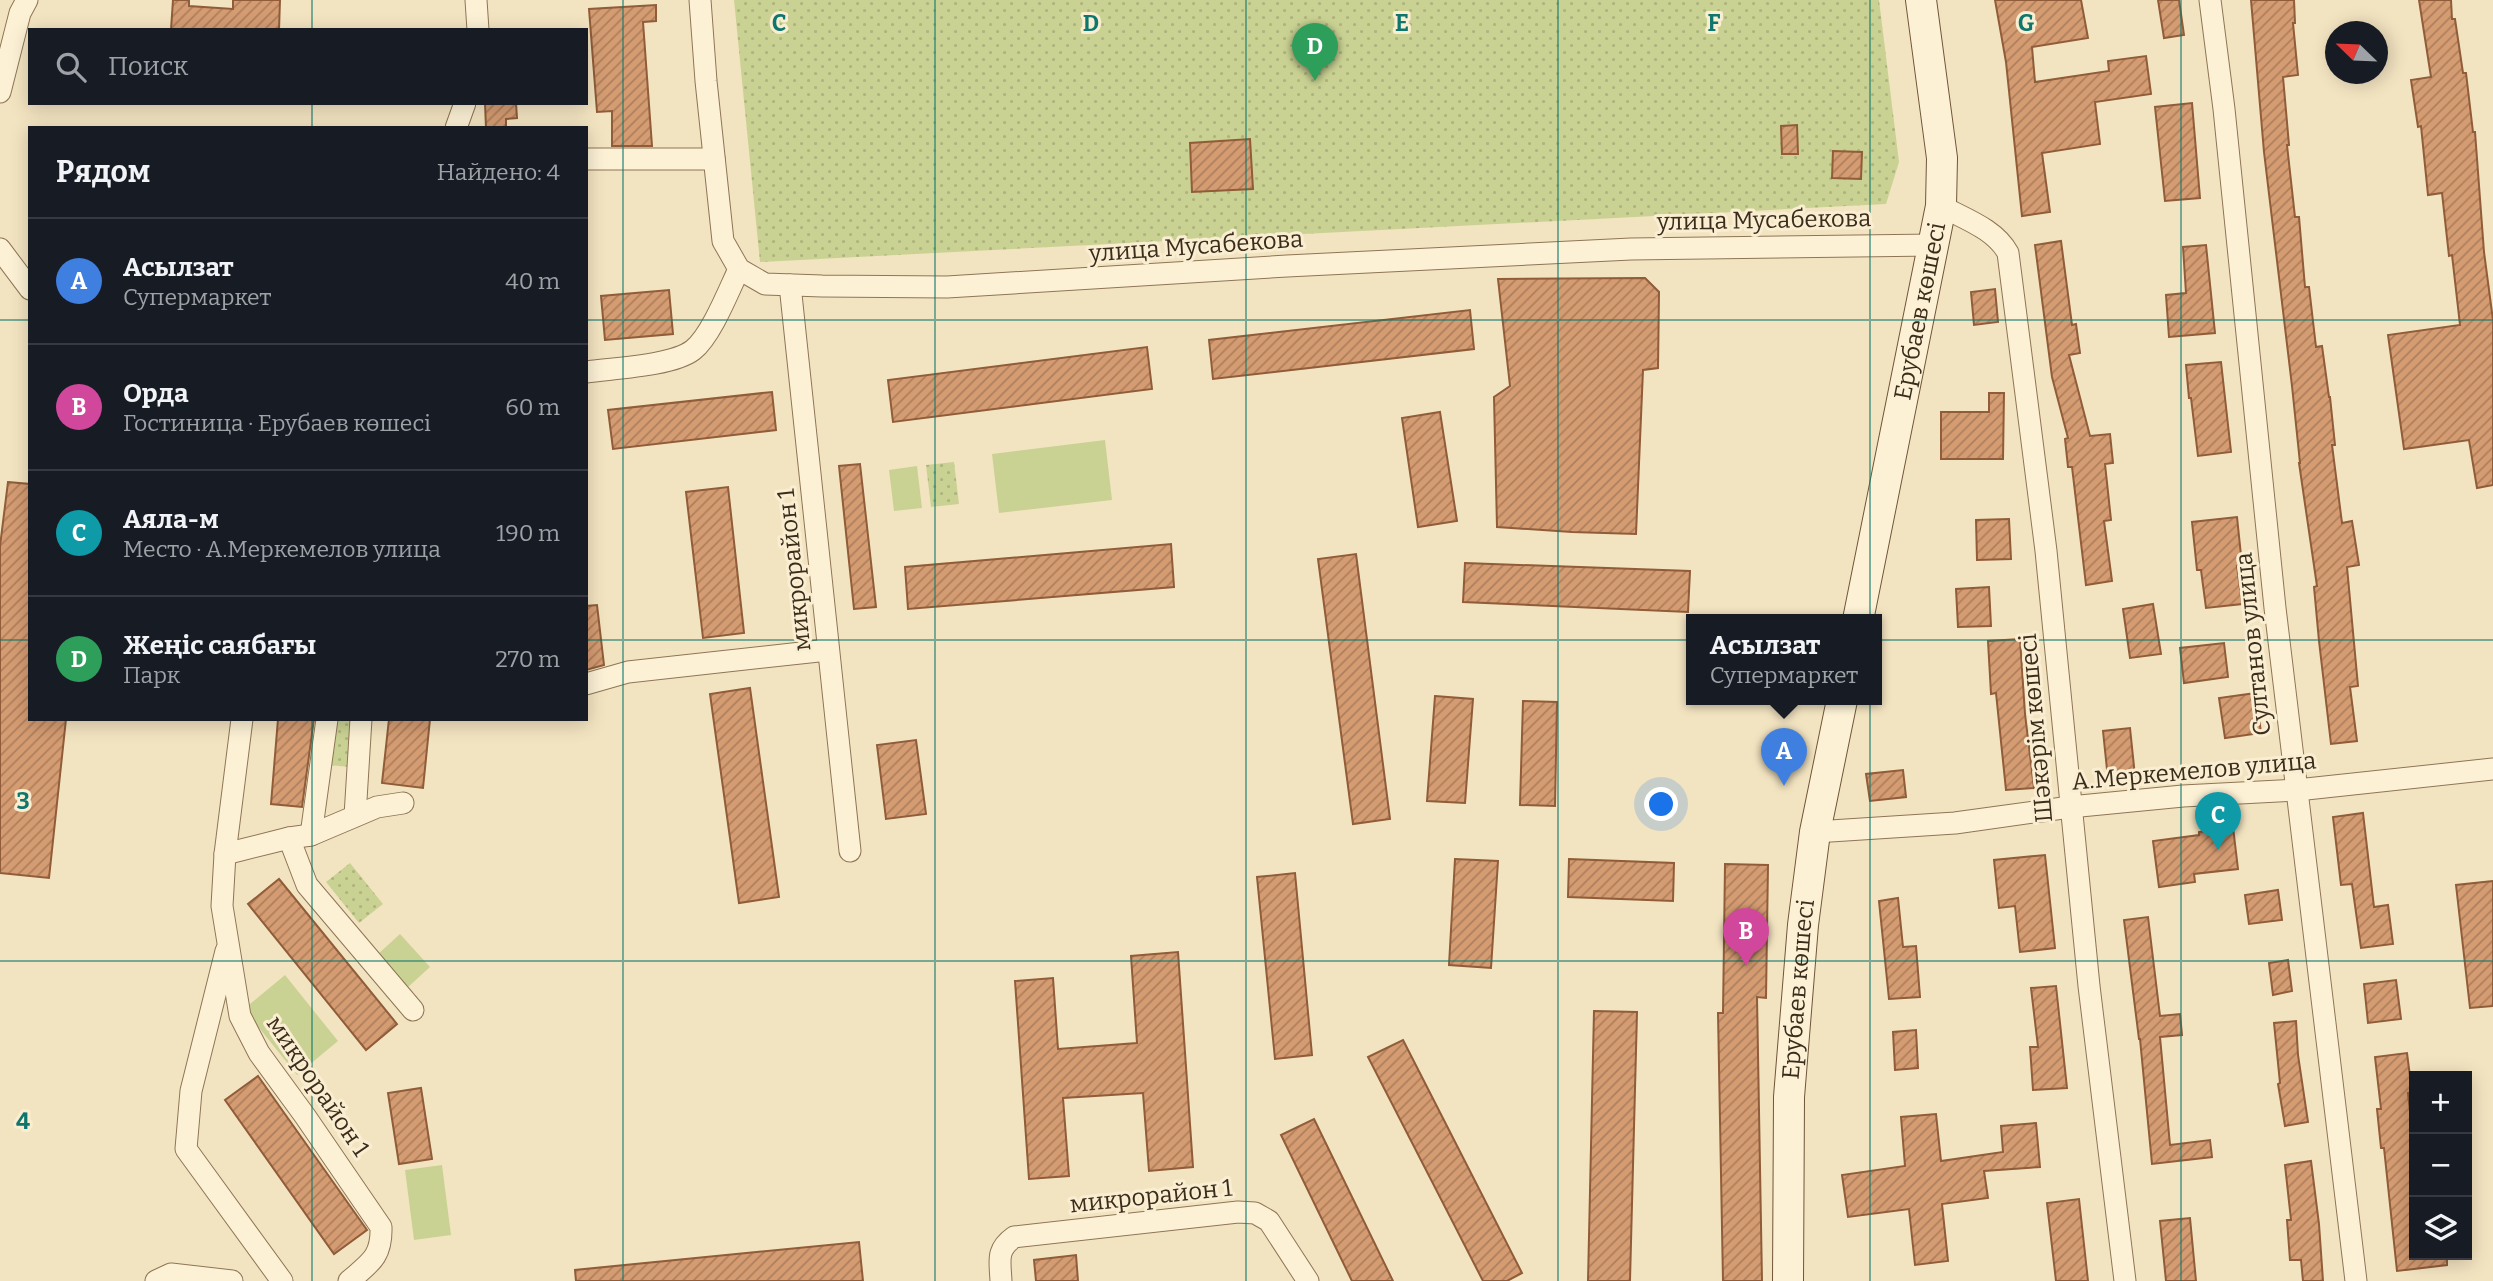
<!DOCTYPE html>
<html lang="ru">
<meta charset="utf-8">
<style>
body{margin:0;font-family:Bitter,serif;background:#242831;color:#f1f3f6}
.controls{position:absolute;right:21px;bottom:21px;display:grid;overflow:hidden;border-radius:0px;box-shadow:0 4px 18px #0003}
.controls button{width:63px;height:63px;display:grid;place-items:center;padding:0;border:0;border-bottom:2px solid #363941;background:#171b24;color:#f1f3f6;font:35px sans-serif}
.compass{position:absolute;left:2325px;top:21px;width:63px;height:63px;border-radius:50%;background:#171b24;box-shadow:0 4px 18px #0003;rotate:293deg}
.you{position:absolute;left:1662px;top:805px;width:24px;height:24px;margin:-18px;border:5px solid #fff;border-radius:50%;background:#1a73e8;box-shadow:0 0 0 10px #1a73e833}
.badge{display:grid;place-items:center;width:46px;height:46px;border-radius:50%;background:#ce9495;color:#fff;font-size:23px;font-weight:700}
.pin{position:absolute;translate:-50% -58px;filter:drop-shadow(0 2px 4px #0008)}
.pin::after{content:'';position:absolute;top:37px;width:24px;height:21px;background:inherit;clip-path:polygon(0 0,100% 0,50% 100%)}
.popup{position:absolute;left:1686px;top:614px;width:196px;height:91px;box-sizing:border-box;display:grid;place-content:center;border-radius:0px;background:#171b24;filter:drop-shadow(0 2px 5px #0005);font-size:23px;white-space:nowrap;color:#9ea1a6}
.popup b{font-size:26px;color:#f1f3f6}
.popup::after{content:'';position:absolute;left:50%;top:100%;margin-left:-14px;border:14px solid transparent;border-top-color:#171b24}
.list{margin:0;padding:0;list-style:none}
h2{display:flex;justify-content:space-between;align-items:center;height:91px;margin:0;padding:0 28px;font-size:30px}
h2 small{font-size:23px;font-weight:400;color:#9ea1a6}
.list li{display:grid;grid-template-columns:46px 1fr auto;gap:21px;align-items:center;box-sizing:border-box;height:126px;padding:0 28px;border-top:2px solid #363941}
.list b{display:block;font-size:26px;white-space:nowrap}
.list p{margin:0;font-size:23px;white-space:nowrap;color:#9ea1a6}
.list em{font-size:23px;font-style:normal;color:#9ea1a6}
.icon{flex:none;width:38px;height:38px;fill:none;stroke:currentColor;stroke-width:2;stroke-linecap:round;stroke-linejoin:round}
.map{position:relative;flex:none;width:2493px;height:1281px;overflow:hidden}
.search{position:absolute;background:#171b24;box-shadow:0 4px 18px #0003;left:28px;top:28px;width:560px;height:77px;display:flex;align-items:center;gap:18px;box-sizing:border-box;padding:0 24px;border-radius:0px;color:#9ea1a6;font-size:26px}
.panel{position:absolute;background:#171b24;box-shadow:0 4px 18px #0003;left:28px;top:126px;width:560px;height:595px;border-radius:0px}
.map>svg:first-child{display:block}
.grass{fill:url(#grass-dots)}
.pitch{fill:#cad293}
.building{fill:url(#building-hatch);stroke:#905c39;stroke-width:2}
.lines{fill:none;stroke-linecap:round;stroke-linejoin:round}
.street-casing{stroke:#8e7556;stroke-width:23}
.secondary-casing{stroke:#705539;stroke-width:32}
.street{stroke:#fcf1d5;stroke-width:21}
.secondary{stroke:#fcf1d5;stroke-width:30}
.grid{fill:none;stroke:#0f766e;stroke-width:2;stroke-opacity:0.55}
.labels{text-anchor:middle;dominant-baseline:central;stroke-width:6;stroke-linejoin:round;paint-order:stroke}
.street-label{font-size:24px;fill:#3c2c1c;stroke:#f9eed1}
.grid-label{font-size:23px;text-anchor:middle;font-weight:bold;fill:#0f766e;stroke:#f9eed1;stroke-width:6;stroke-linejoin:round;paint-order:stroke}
</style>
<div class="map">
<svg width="2493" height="1281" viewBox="0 0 2493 1281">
<defs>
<pattern id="grass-dots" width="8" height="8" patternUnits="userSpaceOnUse" patternTransform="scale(1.75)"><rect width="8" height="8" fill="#cad293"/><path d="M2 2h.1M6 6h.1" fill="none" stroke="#aeb47e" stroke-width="1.8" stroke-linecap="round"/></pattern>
<pattern id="building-hatch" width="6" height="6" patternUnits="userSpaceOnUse" patternTransform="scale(1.75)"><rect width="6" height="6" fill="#d59c72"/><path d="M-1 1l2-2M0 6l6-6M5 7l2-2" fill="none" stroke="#ae7f5d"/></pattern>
</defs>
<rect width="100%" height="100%" fill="#f3e4c1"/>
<!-- grass -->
<g class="grass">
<polygon points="734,0 1879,0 1899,162 1886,204 760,262"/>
<polygon points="954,462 959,504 931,507 926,465"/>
<polygon points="332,719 355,719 351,767 327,765"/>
<polygon points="350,863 383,904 359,923 326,882"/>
</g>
<!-- pitch -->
<g class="pitch">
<polygon points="1105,440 1112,500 999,513 992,454"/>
<polygon points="917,466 922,508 894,511 889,470"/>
<polygon points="400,934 430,967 407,988 377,955"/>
<polygon points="285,975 338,1041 297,1075 244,1009"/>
<polygon points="442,1165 451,1235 414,1240 405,1170"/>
</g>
<!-- building -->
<g class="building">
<polygon points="173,0 189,0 189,6 233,9 233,0 280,0 279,30 171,30"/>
<polygon points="1995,0 2081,0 2088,38 2032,47 2035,82 2109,71 2108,61 2146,56 2151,94 2095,102 2100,144 2042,153 2050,212 2022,216 2006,62"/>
<polygon points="2158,0 2179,0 2184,35 2164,38"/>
<polygon points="2251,0 2294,0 2295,23 2293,23 2298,75 2283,77 2289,145 2287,145 2295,217 2299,217 2305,287 2309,287 2316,347 2322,346 2329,397 2330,397 2335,445 2332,445 2342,523 2352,521 2359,565 2347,567 2358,686 2350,687 2357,741 2331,744 2319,641 2314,587 2317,586 2299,463 2300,463 2292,386 2264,152"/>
<polygon points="2419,0 2451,0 2452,19 2455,19 2463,73 2466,73 2473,132 2475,132 2484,252 2493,320 2493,485 2477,488 2469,440 2404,449 2388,335 2460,325 2452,255 2449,256 2442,193 2428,195 2421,126 2418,127 2411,80 2431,77"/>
<polygon points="656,5 656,21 643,22 652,146 612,146 612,111 597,112 589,9"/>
<polygon points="485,103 516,103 517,118 506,119 506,128 486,128"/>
<polygon points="2192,103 2200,198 2165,201 2155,107"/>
<polygon points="1797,125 1798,154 1782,154 1781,126"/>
<polygon points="1250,139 1253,189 1192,192 1190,143"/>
<polygon points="1833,151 1862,152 1861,179 1832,178"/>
<polygon points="2061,241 2072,325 2076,324 2080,353 2069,355 2090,436 2110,434 2113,463 2105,464 2111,520 2104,521 2112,581 2086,585 2072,467 2068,467 2065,439 2068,438 2052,377 2035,245"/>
<polygon points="2206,245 2215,333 2169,337 2166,295 2186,293 2183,247"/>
<polygon points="1645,278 1659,292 1658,368 1643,370 1636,534 1572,532 1497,527 1494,397 1510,386 1498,279"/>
<polygon points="1995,289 1998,322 1974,325 1971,292"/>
<polygon points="669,290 673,334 605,340 601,296"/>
<polygon points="1470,310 1474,349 1213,379 1209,340"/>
<polygon points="1147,347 1152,389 893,422 888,380"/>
<polygon points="2221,362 2231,452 2198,456 2191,398 2189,398 2186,365"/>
<polygon points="772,392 776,430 613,449 608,410"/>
<polygon points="1989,393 2004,393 2003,459 1941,459 1941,412 1989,412"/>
<polygon points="1440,412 1457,521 1418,527 1402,418"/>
<polygon points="860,464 876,607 854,609 839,466"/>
<polygon points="8,482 30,484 30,719 66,719 49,878 0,873 0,546"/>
<polygon points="728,487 744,633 703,638 686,492"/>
<polygon points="2237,517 2242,565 2237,566 2242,604 2206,608 2201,570 2197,570 2192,522"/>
<polygon points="2009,519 2011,559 1977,560 1976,520"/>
<polygon points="1171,544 1174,587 908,609 905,567"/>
<polygon points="1356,554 1390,819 1353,824 1318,559"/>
<polygon points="1465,563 1690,571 1688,612 1463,602"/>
<polygon points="1989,587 1991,626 1958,627 1956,589"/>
<polygon points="2153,604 2161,654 2130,658 2123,609"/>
<polygon points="597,605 604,665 586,670 586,606"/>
<polygon points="2020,639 2025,714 2034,788 2006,790 1996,693 1991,694 1988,641"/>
<polygon points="2224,643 2228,677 2184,683 2180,648"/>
<polygon points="750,688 779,897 739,903 710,694"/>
<polygon points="2256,693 2261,733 2225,738 2219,698"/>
<polygon points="1435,696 1473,699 1465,803 1427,801"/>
<polygon points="1523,701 1557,702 1555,806 1520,805"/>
<polygon points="278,719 314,719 302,807 271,804"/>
<polygon points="389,719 430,719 423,788 382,783"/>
<polygon points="2130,728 2135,776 2108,779 2103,731"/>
<polygon points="916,740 926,814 886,819 877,745"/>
<polygon points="1903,770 1906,797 1870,801 1866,774"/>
<polygon points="2363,813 2374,907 2388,905 2393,944 2361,948 2352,884 2341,885 2333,817"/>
<polygon points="2233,827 2238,869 2194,874 2195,882 2159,887 2153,841 2199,835 2199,832"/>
<polygon points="2045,855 2055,948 2020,952 2015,906 1999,908 1994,860"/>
<polygon points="1455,859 1498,861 1491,968 1449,965"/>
<polygon points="1569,859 1674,863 1673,901 1568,897"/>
<polygon points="1725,864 1768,865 1766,998 1757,997 1762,1281 1723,1281 1718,1013 1723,1013"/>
<polygon points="1295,873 1312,1055 1275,1059 1257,877"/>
<polygon points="279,879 397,1024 366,1050 248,904"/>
<polygon points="2493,881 2493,1006 2470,1008 2456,885"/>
<polygon points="2278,890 2282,920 2249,924 2245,895"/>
<polygon points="1898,898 1903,947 1916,946 1920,997 1889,999 1879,901"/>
<polygon points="2148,917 2160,1016 2180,1014 2182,1035 2160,1037 2170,1145 2210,1140 2212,1157 2152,1164 2140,1039 2139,1039 2124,920"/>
<polygon points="1178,952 1193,1167 1149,1171 1143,1093 1063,1098 1069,1176 1029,1179 1015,981 1053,978 1058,1049 1137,1043 1131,956"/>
<polygon points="2288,960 2292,991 2273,995 2269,963"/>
<polygon points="2396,980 2401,1019 2368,1023 2364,984"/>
<polygon points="2056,986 2067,1088 2033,1090 2030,1047 2038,1047 2031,988"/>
<polygon points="1594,1011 1637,1012 1630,1281 1588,1281"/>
<polygon points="2296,1021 2298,1055 2308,1122 2285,1126 2278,1084 2280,1083 2274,1023"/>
<polygon points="1916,1030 1918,1068 1895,1070 1893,1032"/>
<polygon points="1403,1040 1522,1273 1507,1281 1483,1281 1368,1057"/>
<polygon points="2407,1053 2412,1092 2408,1093 2414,1148 2414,1255 2447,1255 2447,1265 2397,1271 2384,1148 2381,1148 2377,1109 2381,1109 2375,1057"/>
<polygon points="258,1076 367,1230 334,1254 225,1100"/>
<polygon points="421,1088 432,1159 399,1164 388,1093"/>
<polygon points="1936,1114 1941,1161 2003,1152 2001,1126 2036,1123 2040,1167 1984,1171 1988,1198 1942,1204 1948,1261 1915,1265 1909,1209 1848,1217 1842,1175 1905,1166 1901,1117"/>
<polygon points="1314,1119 1393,1281 1352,1281 1281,1135"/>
<polygon points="2311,1161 2319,1224 2323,1281 2303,1281 2301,1260 2290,1260 2287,1220 2291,1220 2285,1165"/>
<polygon points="2079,1199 2088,1281 2056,1281 2047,1203"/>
<polygon points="2190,1218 2196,1281 2166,1281 2160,1221"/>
<polygon points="859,1242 863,1281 576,1281 575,1270"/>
<polygon points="1076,1255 1078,1281 1036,1281 1034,1260"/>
</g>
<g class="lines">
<defs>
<g id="street">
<polyline points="476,0 478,30"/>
<polyline points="700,0 706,81 723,241 739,269 765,284 822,286 947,287 1287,266 1631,249 1934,245"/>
<polyline points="2210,0 2224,109 2275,608 2356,1281"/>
<polyline points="0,92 20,13 27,0"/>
<polyline points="456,128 465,103"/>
<polyline points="586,159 714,159"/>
<path d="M1941,206C1965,219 1995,229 2008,253L2046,551L2089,986L2125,1281"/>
<polyline points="0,249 30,289"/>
<polyline points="790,285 850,851"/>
<path d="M586,372C614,368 672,366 693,350C711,336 729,290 739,269"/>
<polyline points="586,684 628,672 828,650"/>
<polyline points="355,816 361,719"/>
<polyline points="1815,832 1955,823 2070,807 2183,796 2297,790 2493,769"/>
<polyline points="311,835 327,719"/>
<polyline points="289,838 307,885 413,1010"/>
<polyline points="225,854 242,719"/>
<polyline points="226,951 191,1091 186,1149 282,1281"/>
<polyline points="156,1281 171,1274 232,1281"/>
<path d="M349,1281C370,1263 382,1257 381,1227L305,1116L259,1053L240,1016L222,906L225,854L289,838L311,835L377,807L403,803"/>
<path d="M1001,1281C1000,1260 996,1250 1014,1237L1238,1212L1255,1213L1269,1221L1308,1281"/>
</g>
<g id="secondary">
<path id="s1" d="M1858,620L1941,206L1942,158L1921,0"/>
<path id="s2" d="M1788,1281L1789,1097L1803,925L1815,832L1842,700"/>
</g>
</defs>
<!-- street casing -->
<use href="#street" class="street-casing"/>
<!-- secondary casing -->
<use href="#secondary" class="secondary-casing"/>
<!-- street -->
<use href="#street" class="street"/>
<!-- secondary -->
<use href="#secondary" class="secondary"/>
</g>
<!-- grid -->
<path class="grid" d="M312,0V30M623,0V1281M935,0V1281M1246,0V1281M1558,0V1281M1870,0V1281M2181,0V1281M312,103V128M0,320H30M586,320H2493M0,640H30M586,640H2493M312,719V1281M0,961H2493"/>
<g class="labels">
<!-- street labels -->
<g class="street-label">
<text transform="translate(1764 220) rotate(-1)">улица Мусабекова</text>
<text transform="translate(1196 246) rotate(-4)">улица Мусабекова</text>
<text stroke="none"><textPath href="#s1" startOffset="315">Ерубаев көшесі</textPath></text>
<text transform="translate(794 570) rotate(-96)">микрорайон 1</text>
<text transform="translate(2253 644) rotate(-96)">Султанов улица</text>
<text transform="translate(2036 728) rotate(-95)">Шәкәрім көшесі</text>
<text transform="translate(2194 771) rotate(-5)">А.Меркемелов улица</text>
<text stroke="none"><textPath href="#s2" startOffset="292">Ерубаев көшесі</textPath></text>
<text transform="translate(318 1086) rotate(56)">микрорайон 1</text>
<text transform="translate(1151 1196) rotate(-6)">микрорайон 1</text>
</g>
</g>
<g class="grid-label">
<text x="779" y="31">C</text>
<text x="1091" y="31">D</text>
<text x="1402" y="31">E</text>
<text x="1714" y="31">F</text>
<text x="2026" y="31">G</text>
<text x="23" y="809">3</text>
<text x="23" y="1129">4</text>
</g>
</svg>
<div class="controls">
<button>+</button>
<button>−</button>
<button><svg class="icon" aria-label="layers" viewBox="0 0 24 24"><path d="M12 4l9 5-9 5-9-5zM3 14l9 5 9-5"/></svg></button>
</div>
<svg class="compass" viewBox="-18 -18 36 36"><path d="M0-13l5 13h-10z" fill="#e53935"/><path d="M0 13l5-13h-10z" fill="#9ea1a6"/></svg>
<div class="you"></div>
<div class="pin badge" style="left:1784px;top:786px;background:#3f7fe0">A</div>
<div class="popup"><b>Асылзат</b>Супермаркет</div>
<div class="pin badge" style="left:1746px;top:966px;background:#d1479c">B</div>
<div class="pin badge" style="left:2218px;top:850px;background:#0f9aa8">C</div>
<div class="pin badge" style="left:1315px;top:81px;background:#2e9e5b">D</div>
<div class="search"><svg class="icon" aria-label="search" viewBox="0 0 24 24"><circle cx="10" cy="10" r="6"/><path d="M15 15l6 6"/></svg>Поиск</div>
<section class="panel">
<h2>Рядом<small>Найдено: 4</small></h2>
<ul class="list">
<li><span class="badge" style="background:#3f7fe0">A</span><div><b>Асылзат</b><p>Супермаркет</p></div><em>40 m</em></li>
<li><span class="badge" style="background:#d1479c">B</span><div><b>Орда</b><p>Гостиница · Ерубаев көшесі</p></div><em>60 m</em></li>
<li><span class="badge" style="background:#0f9aa8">C</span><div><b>Аяла-м</b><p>Место · А.Меркемелов улица</p></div><em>190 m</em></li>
<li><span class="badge" style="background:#2e9e5b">D</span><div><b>Жеңіс саябағы</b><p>Парк</p></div><em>270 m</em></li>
</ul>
</section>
</div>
